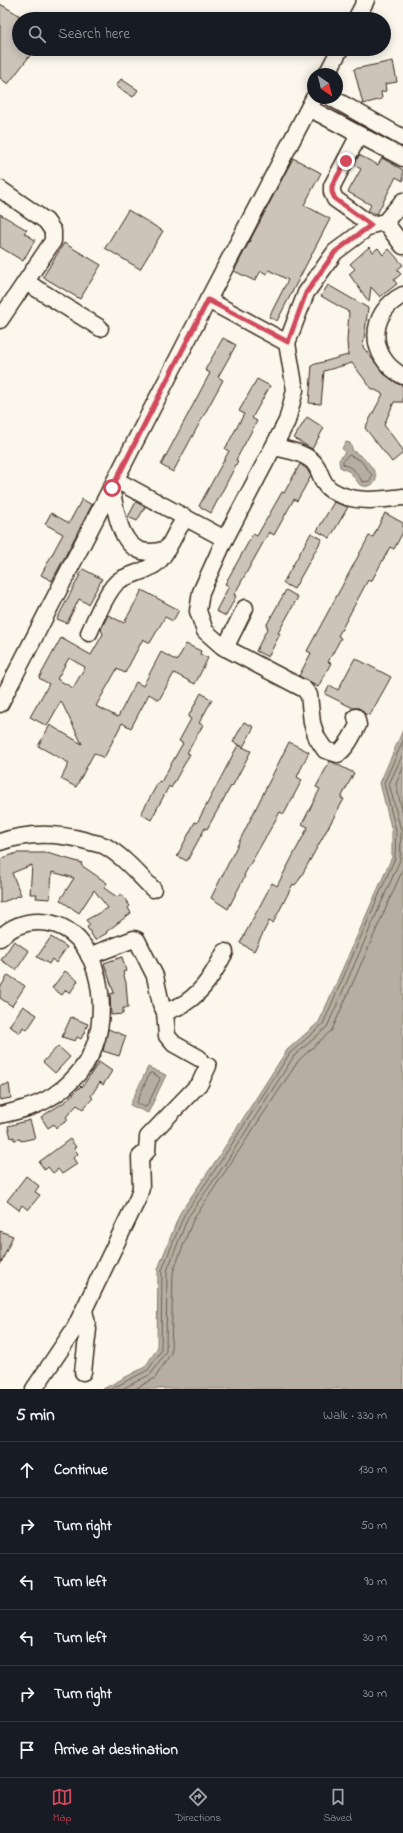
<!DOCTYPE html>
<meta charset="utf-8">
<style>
body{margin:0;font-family:"Indie Flower",sans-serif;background:#242831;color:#f1f3f6}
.compass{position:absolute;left:307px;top:68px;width:36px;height:36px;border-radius:50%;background:#171b24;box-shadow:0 2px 10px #0003;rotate:145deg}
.stop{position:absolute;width:12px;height:12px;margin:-9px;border:3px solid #d1495b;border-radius:50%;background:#fff}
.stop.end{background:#d1495b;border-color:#fff;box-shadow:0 1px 4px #0008}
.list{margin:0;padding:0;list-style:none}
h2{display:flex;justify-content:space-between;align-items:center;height:52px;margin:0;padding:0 16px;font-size:17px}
h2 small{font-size:13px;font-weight:400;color:#9ea1a6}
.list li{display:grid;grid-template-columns:26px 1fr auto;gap:12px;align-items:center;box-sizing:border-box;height:56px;padding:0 16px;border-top:1px solid #363941}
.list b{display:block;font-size:15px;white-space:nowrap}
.list em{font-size:13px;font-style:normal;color:#9ea1a6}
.icon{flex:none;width:22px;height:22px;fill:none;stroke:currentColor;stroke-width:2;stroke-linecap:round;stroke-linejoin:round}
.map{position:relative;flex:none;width:403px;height:1389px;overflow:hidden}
.search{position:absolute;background:#171b24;box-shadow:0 2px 10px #0003;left:12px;right:12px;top:12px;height:44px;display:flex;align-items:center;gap:10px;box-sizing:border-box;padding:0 14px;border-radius:22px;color:#9ea1a6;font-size:15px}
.sheet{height:388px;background:#171b24}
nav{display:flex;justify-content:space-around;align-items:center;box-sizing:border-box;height:56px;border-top:1px solid #363941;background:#171b24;font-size:11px;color:#9ea1a6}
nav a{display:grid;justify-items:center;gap:2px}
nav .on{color:#d1495b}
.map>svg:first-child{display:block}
.water{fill:#b6aea2;stroke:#85796d}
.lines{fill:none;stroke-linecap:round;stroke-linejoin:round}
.shore{stroke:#6c5f53;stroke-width:1}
.building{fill:#ccc4b9;stroke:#3b2a1e;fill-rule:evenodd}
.minor-casing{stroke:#3b2a1e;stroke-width:19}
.minor{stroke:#fbf7ec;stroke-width:16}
.route{stroke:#d1495b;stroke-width:5}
</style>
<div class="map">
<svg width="403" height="1389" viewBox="0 0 403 1389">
<rect width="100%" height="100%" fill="#fbf7ec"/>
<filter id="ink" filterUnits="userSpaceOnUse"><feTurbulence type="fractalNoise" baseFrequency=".025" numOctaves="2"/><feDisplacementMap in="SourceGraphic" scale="8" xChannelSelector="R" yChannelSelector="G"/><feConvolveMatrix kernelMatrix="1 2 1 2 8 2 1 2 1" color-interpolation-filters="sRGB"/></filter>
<g filter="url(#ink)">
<!-- water -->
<g class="water">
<path d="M346,442L350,443L353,451C362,456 370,463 375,473C380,483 368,489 360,485L350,472L340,467L339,460L345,452L342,448Z"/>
<polygon points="403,730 403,1389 103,1389 145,1367 157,1349 158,1269 180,1213 217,1159 287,1050 319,1022 392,857 392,831 380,783"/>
<polygon points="148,1067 166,1075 148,1113 130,1105"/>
</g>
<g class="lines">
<!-- shore -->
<g class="shore">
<polygon points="349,455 360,460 372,475 370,481 363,482 353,469 343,464 343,461"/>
<polyline points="403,768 396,784 403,814"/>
<polygon points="152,1073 159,1077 160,1079 147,1106 145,1107 137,1104 137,1102 149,1074"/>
<polyline points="111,1389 148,1370 161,1351 162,1270 184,1215 221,1161 290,1053 323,1024 395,858 396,830 384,783 403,741"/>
<polyline points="122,1389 151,1374 166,1351 167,1271 188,1217 225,1164 294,1056 327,1027 400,860 401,830 389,784 403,754"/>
<polyline points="135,1389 155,1378 171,1353 173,1272 193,1220 299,1060 332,1030 403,869"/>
</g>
</g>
<!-- building -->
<g class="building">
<polygon points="0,4 19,15 19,49 35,49 8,84 0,78"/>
<polygon points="393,61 397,82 385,84 386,91 381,92 382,99 363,104 354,69"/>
<polygon points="121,79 138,90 133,97 116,86"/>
<polygon points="359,155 378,165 382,158 403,170 403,181 396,177 377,214 368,211 371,205 348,192 361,169 354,165"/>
<polygon points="293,158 321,173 304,205 330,219 277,321 269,317 288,280 269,270 267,274 261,271 255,281 234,271"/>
<polygon points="128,210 163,231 140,269 105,248"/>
<polygon points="0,214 27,230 24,233 35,240 23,261 0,247"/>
<polygon points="64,243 101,265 80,299 43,277"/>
<polygon points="369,247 373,252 378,248 383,255 389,249 403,265 397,270 401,274 394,280 397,284 380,297 371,287 369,302 349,274 355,269 350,264"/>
<polygon points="328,285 368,308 363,347 384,374 398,384 403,385 403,402 394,402 384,425 403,450 403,453 392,462 365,428 383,394 371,388 352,363 324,371 321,404 309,403 312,365 348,355 347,341 349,312 321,296"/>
<polygon points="223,338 236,345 218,377 223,380 173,472 161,465 210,373 205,370"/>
<polygon points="257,379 270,386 252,418 257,421 236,460 238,461 211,513 199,506 229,451 225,449 244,414 239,411"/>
<polygon points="307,417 324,428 312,449 294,438"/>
<polygon points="300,464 307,469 311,476 297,501 294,499 274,535 269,532 234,595 236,596 226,616 216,611 229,586 225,584 253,534 257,536 282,492 284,493"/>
<polygon points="82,499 92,505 52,581 41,575 63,534 45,524 51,513 69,523"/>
<polygon points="136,502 145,507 137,521 128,517"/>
<polygon points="334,502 348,507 330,538 317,531"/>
<polygon points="385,513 403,523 403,532 394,549 390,547 371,582 368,580 338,636 341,638 328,662 331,663 318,687 299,676 311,653 307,651 369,536 373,537"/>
<polygon points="311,533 322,539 294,589 283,583"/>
<polygon points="83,569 102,579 88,604 79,599 67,623 57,619"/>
<path d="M142,590L179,610L173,621L165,617L150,643L143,639L125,673L117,669L96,706L118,717L136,682L143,686L161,652L177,661L186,644L201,651L200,654L208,658L195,684L174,673L159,700L149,694L131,728L122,723L104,758L94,753L76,787L61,779L69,763L38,746L50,725L82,744L61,701L47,726L30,717L49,684L39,678L61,638L91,655L103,634L101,629L108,615L124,623ZM69,658L85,667L73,688L57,679Z"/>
<polygon points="286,590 298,597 278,633 280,634 268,657 256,651 268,627 266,626"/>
<polygon points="355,658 391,677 370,715 365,714 359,708 353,708 325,694 330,685 338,690"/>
<polygon points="201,693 212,700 199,723 203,725 187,753 190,754 171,788 169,786 151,820 141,814 159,781 161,782 183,743 179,741 191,719 188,717"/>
<polygon points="244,722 254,727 243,747 233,742"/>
<polygon points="289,742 309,752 297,777 302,780 284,814 280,812 244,875 245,876 228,909 211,898"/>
<polygon points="238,745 251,751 232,787 231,786 207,829 205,828 187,861 177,856 195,822 197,823"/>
<polygon points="330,761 354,773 341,798 344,799 299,880 295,885 293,884 273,923 269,921 254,951 240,943 272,883 277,886 308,827 302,824 320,789 316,787"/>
<polygon points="17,853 47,853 82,863 81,865 107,883 104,888 117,897 121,894 130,906 128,908 131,913 106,932 107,933 95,940 87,927 90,925 86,920 108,908 94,890 79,913 60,900 74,878 52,872 50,899 36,898 37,894 30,894 32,865 12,873 21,895 0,903 0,859"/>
<polygon points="51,937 67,947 56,963 52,959 49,964 37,957"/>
<polygon points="14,941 29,951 16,970 1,960"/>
<polygon points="122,957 126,971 123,972 126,983 128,1008 123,1008 123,1014 111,1015 110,994 114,993 104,963"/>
<polygon points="65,971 78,981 70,993 66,990 62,995 52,988"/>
<polygon points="8,975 25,986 12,1006 0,998 0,988"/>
<polygon points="23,1006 37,1015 27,1030 23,1027 20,1033 9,1026"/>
<polygon points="71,1017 88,1024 81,1039 77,1037 75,1041 62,1037"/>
<polygon points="108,1029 126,1036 119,1056 103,1051"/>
<polygon points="58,1046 70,1057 55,1073 43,1062"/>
<polygon points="99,1062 112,1071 103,1085 100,1082 91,1096 93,1098 83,1109 77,1105 66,1117 68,1120 56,1128 54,1124 48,1128 41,1117 66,1101 81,1086 82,1087"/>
<polygon points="9,1084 11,1098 0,1100 0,1086"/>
<polygon points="30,1120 35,1138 21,1141 20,1139 14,1140 14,1137 11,1138 8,1126"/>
<polygon points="70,1139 76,1147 74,1148 78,1154 73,1158 77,1164 62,1174 58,1169 53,1173 48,1167 45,1170 39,1162"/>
<polygon points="26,1176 39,1186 35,1192 40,1195 28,1210 22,1205 19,1210 7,1201"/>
<polygon points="0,1231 13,1236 0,1265"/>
</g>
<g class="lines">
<defs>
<g id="minor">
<polyline points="356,19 366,0"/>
<polyline points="327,74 340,49"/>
<polyline points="332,98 403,138"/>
<polyline points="309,108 403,158"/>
<polyline points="359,135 332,186 332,192 335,199 371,225"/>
<polyline points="0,189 46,221 53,231 53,241 0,320"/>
<polyline points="385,222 403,246"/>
<polyline points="26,282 100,328"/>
<path d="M403,295C367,313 368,358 403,376"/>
<path d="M208,300L287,343L295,390L287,421L225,539L201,592L198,611L205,631L222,646L304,689L309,695L312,723L317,738L325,750L338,754C348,746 352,736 358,725L356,717"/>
<polyline points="287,343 306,293 335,252 371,225 385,222 403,201"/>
<path d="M274,447C287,450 310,453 317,467C321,475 323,485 331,490C353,504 379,500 403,497"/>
<polyline points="116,480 186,518"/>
<path d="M111,488C118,520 122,564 166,549"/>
<path d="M89,633C95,620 108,587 120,580C132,573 147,572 158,562C170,550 174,531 186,518L225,539"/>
<polyline points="225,648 245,608"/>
<polyline points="0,704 208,300 314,98"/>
<path d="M0,842C29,832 58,833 87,841C93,843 100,844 105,846C124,857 138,874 153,889"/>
<path d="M0,938C10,928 23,922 38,922C94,922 109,994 97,1038C90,1064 70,1087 46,1100C32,1108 16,1111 0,1115"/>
<polyline points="89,956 134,939 137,940 155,976 161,1004 165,1012 167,1036 174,1044 199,1058"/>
<path d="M165,1012C172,1009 179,1007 185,1003C204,991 215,971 225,952"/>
<polyline points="83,1372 88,1329 84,1310"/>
<polyline points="34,1389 75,1328 138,1198 141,1188 140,1157 147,1151 148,1137 200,1083 208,1066"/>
</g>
</defs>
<!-- minor casing -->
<use href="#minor" class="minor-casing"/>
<!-- minor -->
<use href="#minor" class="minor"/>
</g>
</g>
<g class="lines" filter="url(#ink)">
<!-- route -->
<polyline class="route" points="112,488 208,300 288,342 306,293 335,252 371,225 335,199 332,192 332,186 346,161"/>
</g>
</svg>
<svg class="compass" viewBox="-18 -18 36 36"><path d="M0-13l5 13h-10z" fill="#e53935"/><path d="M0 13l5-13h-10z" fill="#9ea1a6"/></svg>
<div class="stop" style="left:112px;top:488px"></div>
<div class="stop end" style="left:346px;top:161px"></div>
<div class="search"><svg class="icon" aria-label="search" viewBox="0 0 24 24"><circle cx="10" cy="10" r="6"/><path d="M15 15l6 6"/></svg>Search here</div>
</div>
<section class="sheet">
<h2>5 min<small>Walk · 330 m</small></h2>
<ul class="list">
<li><svg class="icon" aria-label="ahead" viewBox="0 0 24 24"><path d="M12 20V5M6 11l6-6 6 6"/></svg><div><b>Continue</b></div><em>130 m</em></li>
<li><svg class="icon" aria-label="right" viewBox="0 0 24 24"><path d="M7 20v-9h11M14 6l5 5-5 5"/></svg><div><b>Turn right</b></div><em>50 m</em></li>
<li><svg class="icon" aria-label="left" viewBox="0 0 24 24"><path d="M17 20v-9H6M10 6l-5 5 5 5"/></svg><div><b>Turn left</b></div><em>90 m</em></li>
<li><svg class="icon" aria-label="left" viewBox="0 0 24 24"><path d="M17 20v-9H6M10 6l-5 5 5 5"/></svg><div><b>Turn left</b></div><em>30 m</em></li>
<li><svg class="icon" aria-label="right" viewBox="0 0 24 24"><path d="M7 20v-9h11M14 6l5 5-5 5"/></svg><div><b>Turn right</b></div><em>30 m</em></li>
<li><svg class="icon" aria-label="arrive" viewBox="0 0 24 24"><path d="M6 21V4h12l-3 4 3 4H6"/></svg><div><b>Arrive at destination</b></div></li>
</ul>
</section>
<nav>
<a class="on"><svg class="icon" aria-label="map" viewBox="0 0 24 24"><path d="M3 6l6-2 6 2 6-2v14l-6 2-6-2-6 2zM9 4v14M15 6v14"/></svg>Map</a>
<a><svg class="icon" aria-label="directions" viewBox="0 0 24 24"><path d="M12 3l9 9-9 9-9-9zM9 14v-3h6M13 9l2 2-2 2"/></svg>Directions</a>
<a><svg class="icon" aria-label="saved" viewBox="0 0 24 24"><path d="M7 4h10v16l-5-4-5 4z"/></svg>Saved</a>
</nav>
